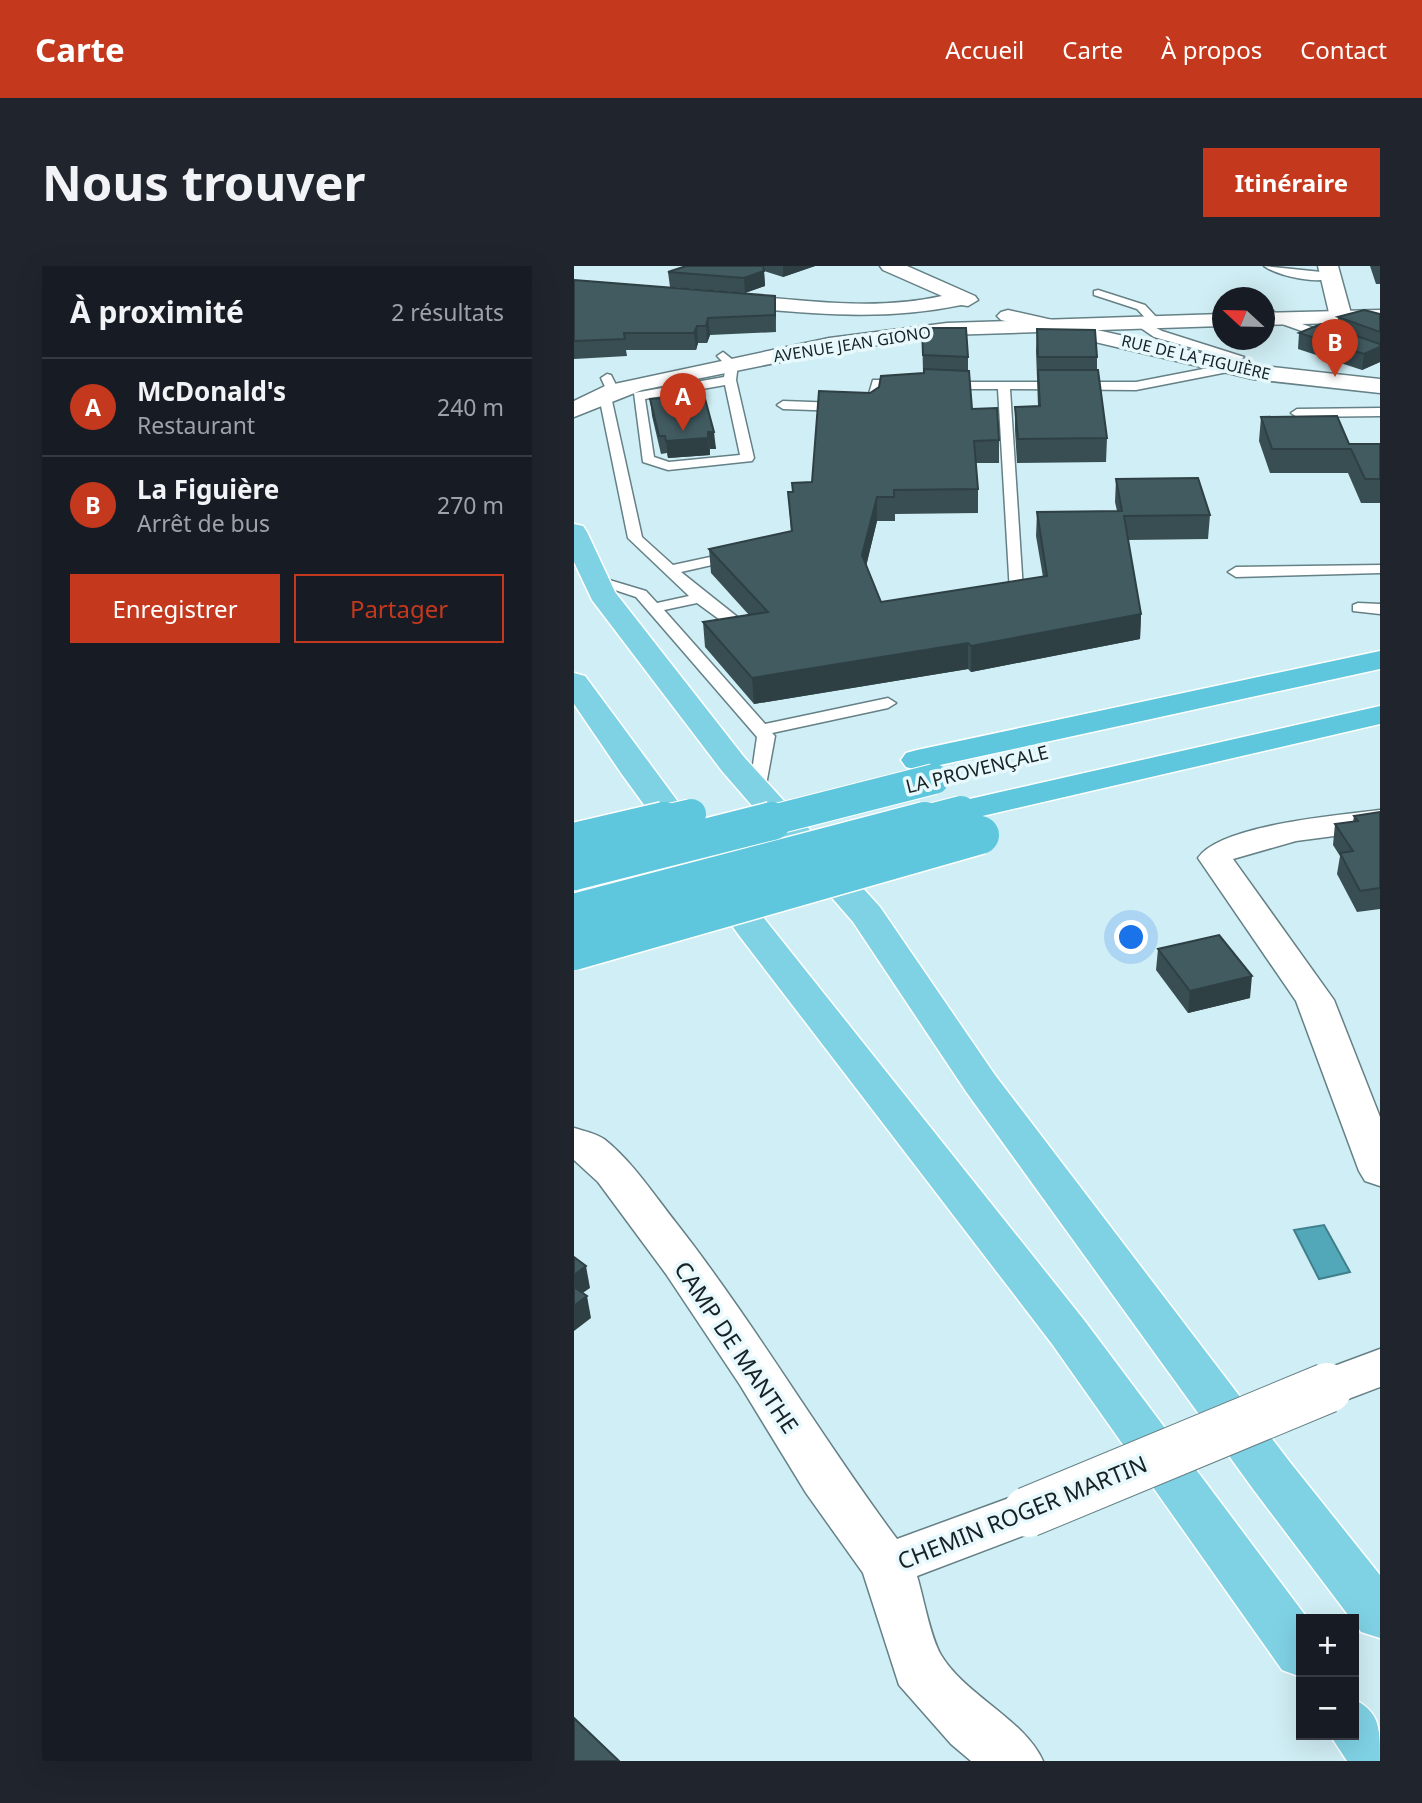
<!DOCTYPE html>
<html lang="fr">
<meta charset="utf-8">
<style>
body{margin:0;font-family:"Noto Sans",sans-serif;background:#20242c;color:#f1f3f6}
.controls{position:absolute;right:21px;bottom:21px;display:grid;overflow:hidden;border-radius:0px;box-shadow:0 7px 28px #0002}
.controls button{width:63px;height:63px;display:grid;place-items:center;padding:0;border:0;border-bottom:2px solid #363941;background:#171b24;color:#f1f3f6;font:35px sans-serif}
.compass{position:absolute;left:638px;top:21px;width:63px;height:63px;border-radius:50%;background:#171b24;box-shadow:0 7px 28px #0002;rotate:292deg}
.you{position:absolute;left:558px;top:672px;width:24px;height:24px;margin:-18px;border:5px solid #fff;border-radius:50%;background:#1a73e8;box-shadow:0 0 0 10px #1a73e833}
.badge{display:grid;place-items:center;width:46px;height:46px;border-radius:50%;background:#c4391d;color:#fff;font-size:23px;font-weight:700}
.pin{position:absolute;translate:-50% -58px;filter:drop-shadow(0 2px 4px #0008)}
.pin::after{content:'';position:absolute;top:37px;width:24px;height:21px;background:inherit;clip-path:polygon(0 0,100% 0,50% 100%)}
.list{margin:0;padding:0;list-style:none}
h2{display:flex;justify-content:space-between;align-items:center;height:91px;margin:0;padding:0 28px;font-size:30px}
h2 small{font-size:23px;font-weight:400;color:#9ea1a6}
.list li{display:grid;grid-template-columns:46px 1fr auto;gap:21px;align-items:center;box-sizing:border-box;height:98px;padding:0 28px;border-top:2px solid #363941}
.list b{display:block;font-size:26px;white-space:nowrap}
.list p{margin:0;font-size:23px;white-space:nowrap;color:#9ea1a6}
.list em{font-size:23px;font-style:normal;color:#9ea1a6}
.actions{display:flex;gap:14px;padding:21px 28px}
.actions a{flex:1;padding:16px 0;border:2px solid #c4391d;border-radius:0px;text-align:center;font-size:24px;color:#c4391d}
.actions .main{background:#c4391d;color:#fff}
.map{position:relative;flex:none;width:806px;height:1495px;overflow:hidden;border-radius:0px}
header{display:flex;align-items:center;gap:42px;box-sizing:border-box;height:98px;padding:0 35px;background:#c4391d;color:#fff}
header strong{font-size:33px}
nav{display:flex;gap:38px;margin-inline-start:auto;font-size:24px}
.intro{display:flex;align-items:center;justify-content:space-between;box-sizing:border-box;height:168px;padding:0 42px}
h1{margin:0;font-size:49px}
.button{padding:18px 32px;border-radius:0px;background:#c4391d;color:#fff;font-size:24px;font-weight:700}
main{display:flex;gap:42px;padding:0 42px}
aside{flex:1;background:#171b24;border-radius:0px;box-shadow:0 7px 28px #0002}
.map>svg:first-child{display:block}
.water{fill:#52a8b9;stroke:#40808c;stroke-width:2}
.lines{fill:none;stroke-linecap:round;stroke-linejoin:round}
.service-casing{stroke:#658086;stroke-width:3}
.minor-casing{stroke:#658086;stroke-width:3}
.tertiary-casing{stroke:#658086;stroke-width:3}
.secondary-casing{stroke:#658086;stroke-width:3}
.trunk-casing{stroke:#fff;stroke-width:3}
.motorway-casing{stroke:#fff;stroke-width:3}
.service{fill:#fff;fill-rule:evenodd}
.minor{fill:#fff;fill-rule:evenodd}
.tertiary{fill:#fff;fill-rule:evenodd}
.secondary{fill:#fff;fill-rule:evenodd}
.trunk{fill:#7fd2e4;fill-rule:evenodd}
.motorway{fill:#5fc7dd;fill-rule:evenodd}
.minor-bridge-casing{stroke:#658086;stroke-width:52;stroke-linecap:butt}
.motorway-bridge-far1-casing{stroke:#fff;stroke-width:32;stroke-linecap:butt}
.motorway-bridge-casing{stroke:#fff;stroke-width:41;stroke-linecap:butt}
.minor-bridge{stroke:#fff;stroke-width:50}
.motorway-bridge-far1{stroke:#5fc7dd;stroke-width:30}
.motorway-bridge{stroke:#5fc7dd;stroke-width:38}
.wall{fill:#384e53}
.shaded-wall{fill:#2e4044}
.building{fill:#415b61;stroke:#2e4044;stroke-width:2}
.labels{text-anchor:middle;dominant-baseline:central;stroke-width:7;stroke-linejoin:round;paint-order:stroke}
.far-street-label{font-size:16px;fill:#172224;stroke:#e7f9fd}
.street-label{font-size:19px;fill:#172224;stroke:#e7f9fd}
.near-street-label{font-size:23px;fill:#172224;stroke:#e7f9fd}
</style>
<header>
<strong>Carte</strong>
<nav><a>Accueil</a><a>Carte</a><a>À propos</a><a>Contact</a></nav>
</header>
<div class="intro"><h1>Nous trouver</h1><a class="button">Itinéraire</a></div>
<main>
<aside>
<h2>À proximité<small>2 résultats</small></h2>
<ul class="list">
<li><span class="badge">A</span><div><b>McDonald's</b><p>Restaurant</p></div><em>240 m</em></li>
<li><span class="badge">B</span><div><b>La Figuière</b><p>Arrêt de bus</p></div><em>270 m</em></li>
</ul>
<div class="actions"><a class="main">Enregistrer</a><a>Partager</a></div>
</aside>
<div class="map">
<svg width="806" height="1495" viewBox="0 0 806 1495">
<rect width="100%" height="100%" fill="#d0eef5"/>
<!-- water -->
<polygon class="water" points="750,959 776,1006 745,1013 720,964"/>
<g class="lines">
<defs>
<g id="service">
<path d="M690,0L757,7L763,10C747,20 704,10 690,0Z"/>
<polygon points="524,24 571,39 586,55 576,57 563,43 520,29 520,25"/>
<polygon points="696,42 705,50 806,85 806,93 697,54 690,45"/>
<polygon points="565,53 588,65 670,91 664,95 580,71 561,58 559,56"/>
<path d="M149,86L164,98L162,114L180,192L178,195L94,204L69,196L60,127L150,111L152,99L143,90ZM151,119L166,189L95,196L80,191L71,133Z"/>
<polygon points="660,97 666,101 664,104 562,124 436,123 449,324 441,329 436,327 424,123 367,123 361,119 363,116 562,116"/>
<polygon points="33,108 37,109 45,125 38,135 68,271 99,299 164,285 171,289 169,292 107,306 176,361 176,367 164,367 123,337 90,344 191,458 314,432 322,437 314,442 198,467 201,470 190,530 178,530 175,526 183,471 62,331 14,315 22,310 72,325 83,337 115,330 54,272 26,135 33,125 27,112"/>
<polygon points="299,114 335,114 341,118 335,122 308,121 303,142 297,146 209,143 203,139 209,135 292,138"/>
<polygon points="806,142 806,150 723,151 717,147 723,143"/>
<polygon points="806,299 806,307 662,311 654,306 662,301"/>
<polygon points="784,337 806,338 806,348 779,345 779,339"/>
</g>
<g id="minor">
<path d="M306,0H333L401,30L404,34L394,40L387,39C306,56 233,47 151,40L141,34L151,28C223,33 297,46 368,30L309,4Z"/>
<polygon points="434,44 679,99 806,113 806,127 679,113 427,54 423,50 427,46"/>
<path d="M806,544V564L722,575L659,593L760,734L806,851V920L791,915L785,905L722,735L624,592C646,559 765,549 806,544Z"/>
<path d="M0,862C10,865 21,867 30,873C59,896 80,929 103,958C182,1059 246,1170 323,1273L454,1225L472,1231L479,1246L472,1261L343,1310C350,1333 356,1370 367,1389C392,1430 450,1453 469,1495H397L377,1478L325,1419L289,1307L232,1227L166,1119L92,1008L24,916L0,894Z"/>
<polygon points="806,1083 806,1121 753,1141 736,1135 729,1122 736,1109"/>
</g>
<polygon id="tertiary" points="744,0 764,0 778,51 774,55 767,57 756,51"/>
<g id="secondary">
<polygon points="806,44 806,56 690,59 690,47"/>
<polygon points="648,48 648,60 373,69 255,86 68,124 0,151 0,135 31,120 255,72 373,57"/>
</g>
<g id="trunk">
<polygon points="0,258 9,260 13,266 41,326 170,491 306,641 421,809 715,1195 806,1309 806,1372 787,1366 679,1223 393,827 279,656 148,505 18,334 0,296"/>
<polygon points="0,407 11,410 193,656 510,1054 734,1353 727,1353 727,1411 708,1404 478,1078 167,672 47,507 0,438"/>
<path d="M780,1433C806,1447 806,1461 806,1495H773L756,1469H780Z"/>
</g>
<g id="motorway">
<polygon points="806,385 806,403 343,504 332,501 327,494 332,487 343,484"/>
<polygon points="806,440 806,458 387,555 375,552 370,545 375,538 387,535"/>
</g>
</defs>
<!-- service casing -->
<use href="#service" class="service-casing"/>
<!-- minor casing -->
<use href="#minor" class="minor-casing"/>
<!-- tertiary casing -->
<use href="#tertiary" class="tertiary-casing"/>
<!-- secondary casing -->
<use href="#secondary" class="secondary-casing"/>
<!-- trunk casing -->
<use href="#trunk" class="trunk-casing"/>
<!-- motorway casing -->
<use href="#motorway" class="motorway-casing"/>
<!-- service -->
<use href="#service" class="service"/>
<!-- minor -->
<use href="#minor" class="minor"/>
<!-- tertiary -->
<use href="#tertiary" class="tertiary"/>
<!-- secondary -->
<use href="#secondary" class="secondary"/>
<!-- trunk -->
<use href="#trunk" class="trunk"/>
<!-- motorway -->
<use href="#motorway" class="motorway"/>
<defs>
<polyline id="minor-bridge" points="454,1246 753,1122"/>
<g id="motorway-bridge-far1">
<polyline points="82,556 117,548"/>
<polyline points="191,556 360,513"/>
<polyline points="344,556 387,545"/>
</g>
<g id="motorway-bridge">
<polyline points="0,576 90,555"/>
<polyline points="0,605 198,555"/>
<polyline points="0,647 351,555"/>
<polyline points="0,685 406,569"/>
</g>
</defs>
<!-- minor-bridge casing -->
<use href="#minor-bridge" class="minor-bridge-casing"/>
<!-- motorway-bridge-far1 casing -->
<use href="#motorway-bridge-far1" class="motorway-bridge-far1-casing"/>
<!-- motorway-bridge casing -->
<use href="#motorway-bridge" class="motorway-bridge-casing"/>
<!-- minor-bridge -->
<use href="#minor-bridge" class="minor-bridge"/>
<!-- motorway-bridge-far1 -->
<use href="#motorway-bridge-far1" class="motorway-bridge-far1"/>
<!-- motorway-bridge -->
<use href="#motorway-bridge" class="motorway-bridge"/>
</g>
<!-- wall -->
<g class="wall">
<polygon points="112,0 241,0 209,11 190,5 191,20 171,27 96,21 94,6"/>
<polygon points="796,0 806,0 806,18 802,18"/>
<polygon points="0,14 201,30 202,66 136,69 133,77 124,77 122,84 52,84 53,90 0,93"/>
<polygon points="806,48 806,96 788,104 724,83 725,67 763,63 764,51"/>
<polygon points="348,62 394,91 394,105 398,143 425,174 425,197 402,197 404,223 404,247 321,248 321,255 303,255 292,300 307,336 469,311 462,270 463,246 543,245 541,236 542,213 636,249 634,273 554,274 567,348 566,373 397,406 394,403 180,438 131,381 129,356 175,349 137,307 135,283 217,265 214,226 219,226 238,216 296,127 349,107"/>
<polygon points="463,63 523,91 523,104 533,172 532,196 443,197 441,164 441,141 464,140 462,85"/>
<polygon points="130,129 142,183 136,183 136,189 94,192 93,187 87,188 78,150 76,133"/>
<polygon points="687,151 775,178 806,178 806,237 787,237 774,207 696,207 685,175"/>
<polygon points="806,546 806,643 783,646 763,608 766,590 759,579 761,558 779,556 780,550"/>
<polygon points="584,683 676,732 614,747 582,704"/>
</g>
<!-- shaded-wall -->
<g class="shaded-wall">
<polygon points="209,0 241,0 209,11"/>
<polygon points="190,5 191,20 171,27 170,12"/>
<polygon points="201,30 202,47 202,66 201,49"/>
<polygon points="134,52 136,69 133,77 132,60"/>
<polygon points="123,60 124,77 122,84 120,67"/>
<polygon points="806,81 806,96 788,104 790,88"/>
<polygon points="134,166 140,166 142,183 136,183"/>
<polygon points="134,172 136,189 94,192 92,175"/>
<polygon points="303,231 303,255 289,313 288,289"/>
<polygon points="567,348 566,373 397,406 397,380"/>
<polygon points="394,377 394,403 180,438 178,412"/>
<polygon points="678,710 676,732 614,747 616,725"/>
<polygon points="12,1000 16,1022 0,1033 0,1009"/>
<polygon points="13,1030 17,1052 0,1065 0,1040"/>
</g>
<!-- building -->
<g class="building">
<polygon points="112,0 189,0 190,5 170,12 94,6"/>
<polygon points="0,14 201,30 201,49 134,52 132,60 123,60 120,67 50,67 51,73 0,75"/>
<polygon points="790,44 806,48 806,66 764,51"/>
<polygon points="747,58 806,78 806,81 790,88 725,67"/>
<polygon points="348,62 392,62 394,91 349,89"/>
<polygon points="463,63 521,64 523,91 464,91"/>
<polygon points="350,103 395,105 398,143 423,142 425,174 400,175 404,223 320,224 320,231 303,231 288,289 307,336 473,310 463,246 548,245 542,213 624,212 636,249 550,250 567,348 397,380 394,377 178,412 129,356 194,346 135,283 218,265 214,226 219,226 218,217 238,216 245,125 296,127 305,121 307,110 350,107"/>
<polygon points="464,104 524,104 533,172 444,173 441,141 466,140"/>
<polygon points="130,129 140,166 134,166 134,172 92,175 91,170 85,170 76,133"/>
<polygon points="763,150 775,178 806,178 806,213 791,213 777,183 698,183 687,151"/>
<polygon points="806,546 806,622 786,625 766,587 779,585 761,558 784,555 780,550"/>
<polygon points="645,669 678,710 616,725 584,683"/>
<polygon points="0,991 12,1000 0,1009"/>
<polygon points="0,1021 13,1030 0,1040"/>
<polygon points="0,1452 45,1495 0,1495"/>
</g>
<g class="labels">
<!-- far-street labels -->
<g class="far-street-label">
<text transform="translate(278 78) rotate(-9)">AVENUE JEAN GIONO</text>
<text transform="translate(622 91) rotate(13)">RUE DE LA FIGUIÈRE</text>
</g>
<!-- street labels -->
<g class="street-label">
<text transform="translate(403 503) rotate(-14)">LA PROVENÇALE</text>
</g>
<!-- near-street labels -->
<g class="near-street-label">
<text transform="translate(163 1081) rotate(56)">CAMP DE MANTHE</text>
<text transform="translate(448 1246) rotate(-22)">CHEMIN ROGER MARTIN</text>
</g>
</g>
</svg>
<div class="controls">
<button>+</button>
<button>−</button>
</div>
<svg class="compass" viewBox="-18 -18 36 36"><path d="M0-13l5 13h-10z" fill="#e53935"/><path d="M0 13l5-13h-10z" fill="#9ea1a6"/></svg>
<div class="you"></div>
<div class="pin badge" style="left:109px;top:165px">A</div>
<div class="pin badge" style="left:761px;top:111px">B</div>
</div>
</main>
